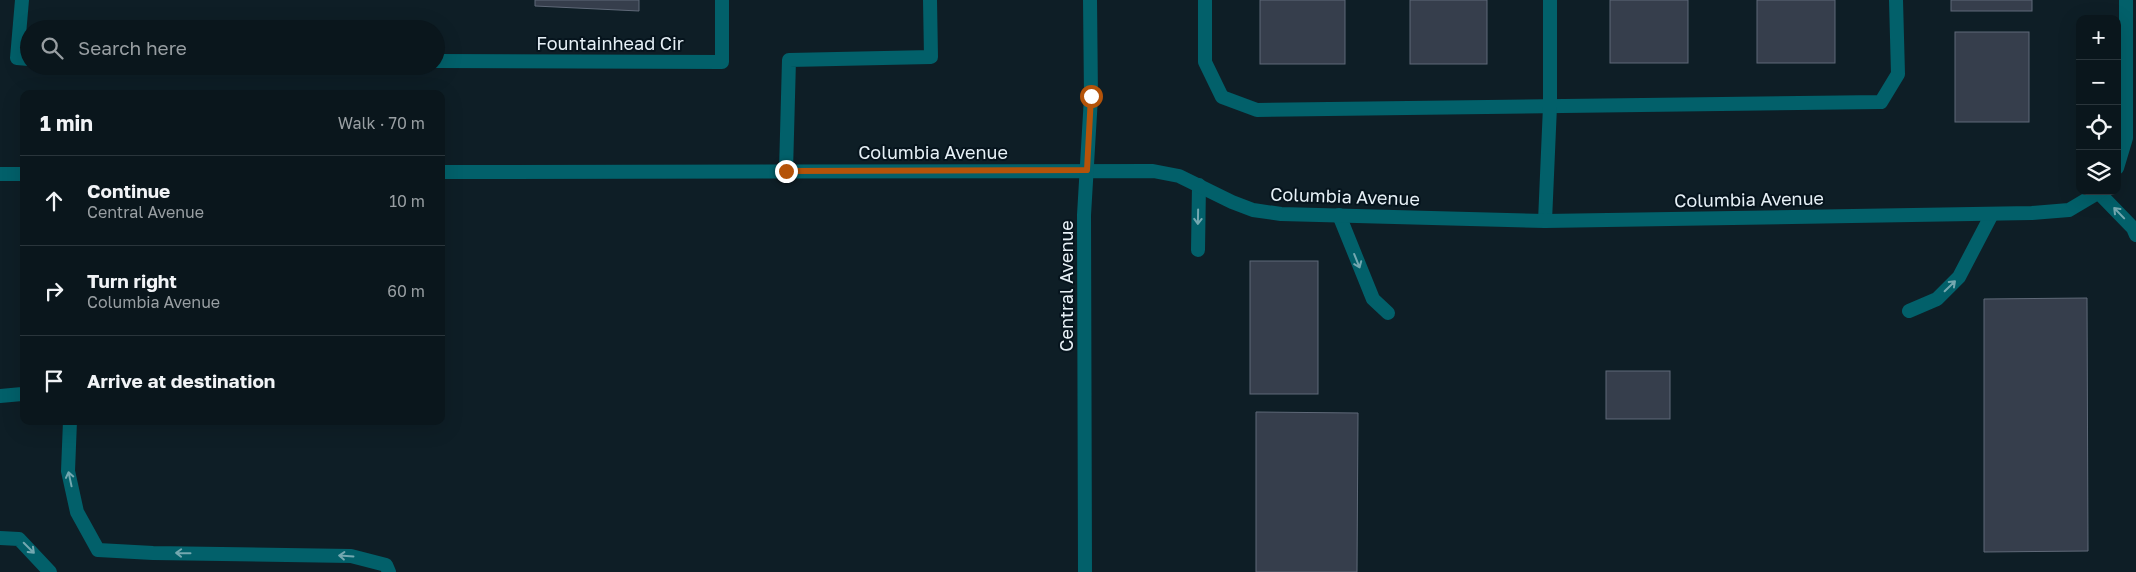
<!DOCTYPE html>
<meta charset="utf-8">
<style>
body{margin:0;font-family:"Golos Text",sans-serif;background:#182329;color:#f1f3f6}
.controls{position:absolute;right:15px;top:15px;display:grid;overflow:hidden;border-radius:10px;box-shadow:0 5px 20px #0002}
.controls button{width:45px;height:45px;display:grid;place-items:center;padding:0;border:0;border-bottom:1px solid #2a353b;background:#0a161c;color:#f1f3f6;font:25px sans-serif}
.stop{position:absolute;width:15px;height:15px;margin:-11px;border:4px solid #b45309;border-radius:50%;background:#fff}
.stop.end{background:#b45309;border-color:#fff;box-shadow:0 1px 5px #0008}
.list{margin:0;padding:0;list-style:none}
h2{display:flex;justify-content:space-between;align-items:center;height:65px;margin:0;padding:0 20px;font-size:21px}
h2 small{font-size:16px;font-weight:400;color:#999fa3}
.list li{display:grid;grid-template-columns:32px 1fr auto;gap:15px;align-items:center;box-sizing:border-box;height:90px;padding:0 20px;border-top:1px solid #2a353b}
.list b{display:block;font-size:19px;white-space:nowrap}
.list p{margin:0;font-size:16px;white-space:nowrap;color:#999fa3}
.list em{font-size:16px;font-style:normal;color:#999fa3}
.icon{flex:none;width:28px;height:28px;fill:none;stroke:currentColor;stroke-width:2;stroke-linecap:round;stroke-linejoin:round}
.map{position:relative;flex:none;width:2136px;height:572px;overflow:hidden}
.search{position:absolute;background:#0a161c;box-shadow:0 5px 20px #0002;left:20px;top:20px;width:425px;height:55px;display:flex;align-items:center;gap:12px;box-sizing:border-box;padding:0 18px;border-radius:28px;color:#999fa3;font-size:19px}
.panel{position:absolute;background:#0a161c;box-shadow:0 5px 20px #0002;left:20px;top:90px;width:425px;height:335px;border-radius:10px}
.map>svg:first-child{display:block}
.building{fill:#363e4c;stroke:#5f6978}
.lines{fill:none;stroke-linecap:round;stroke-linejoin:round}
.service{stroke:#02606a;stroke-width:14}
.tertiary{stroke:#02606a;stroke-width:14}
.oneway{stroke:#74a8b0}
.route{stroke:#b45309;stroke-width:6}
.labels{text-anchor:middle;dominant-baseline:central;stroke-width:4;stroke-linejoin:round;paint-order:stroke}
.street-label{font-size:18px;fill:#e6f0f6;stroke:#06141d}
</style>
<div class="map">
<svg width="2136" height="572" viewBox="0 0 2136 572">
<rect width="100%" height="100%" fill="#0e1e26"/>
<!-- building -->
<g class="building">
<polygon points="535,0 639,0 639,11 535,6"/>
<rect x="1260" y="0" width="85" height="64"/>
<rect x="1410" y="0" width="77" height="64"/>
<rect x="1610" y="0" width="78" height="63"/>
<rect x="1757" y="0" width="78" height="63"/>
<rect x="1951" y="0" width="81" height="11"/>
<rect x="1955" y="32" width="74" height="90"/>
<rect x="1250" y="261" width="68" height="133"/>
<polygon points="2087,298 2088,551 1984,552 1984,299"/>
<rect x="1606" y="371" width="64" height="48"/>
<polygon points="1256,412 1358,413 1357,572 1256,572"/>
</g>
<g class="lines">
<!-- service -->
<g class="service">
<polyline points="22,0 17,58 29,59"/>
<polyline points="1205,0 1205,62 1222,97 1257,110 1881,102 1898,74 1896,0"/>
<polyline points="436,61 722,62 722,0"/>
<polyline points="786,171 789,60 931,57 930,0"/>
<polyline points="2099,193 2133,228 2136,235"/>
<polyline points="1339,215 1373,299 1388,313"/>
<polyline points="1545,221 1550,106 1550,0"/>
<polyline points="1198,250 1199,185"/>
<polyline points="1909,311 1937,299 1959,277 1992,214"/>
<polyline points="0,396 22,394 24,393"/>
<polyline points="70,421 68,471 77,512 98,550 153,553 351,556 386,565 389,572"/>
<polyline points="0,538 19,539 50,572"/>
</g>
<!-- tertiary -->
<g class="tertiary">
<polyline points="2117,168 2126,138 2126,0"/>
<polyline points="441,172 1153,171 1179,176 1232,202 1253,210 1281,214 1545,221 2032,213 2069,210 2101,191"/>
<polyline points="0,174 24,174"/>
<polyline points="1085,572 1084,215 1091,97 1090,0"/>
</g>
</g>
<!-- one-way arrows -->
<defs><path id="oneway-shaft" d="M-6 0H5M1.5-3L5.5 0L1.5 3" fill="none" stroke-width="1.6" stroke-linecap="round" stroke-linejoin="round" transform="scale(1.25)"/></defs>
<g class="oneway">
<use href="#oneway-shaft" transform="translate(2119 213) rotate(-134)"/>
<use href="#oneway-shaft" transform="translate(1198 217) rotate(91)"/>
<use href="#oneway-shaft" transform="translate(1357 261) rotate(68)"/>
<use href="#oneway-shaft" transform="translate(1950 286) rotate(-44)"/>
<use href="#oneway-shaft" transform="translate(70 479) rotate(-102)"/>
<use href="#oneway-shaft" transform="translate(29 548) rotate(45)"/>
<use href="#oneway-shaft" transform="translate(183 553) rotate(-179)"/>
<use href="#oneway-shaft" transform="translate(346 556) rotate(-176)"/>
</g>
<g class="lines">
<!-- route -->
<polyline class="route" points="786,171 1087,170 1091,96"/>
</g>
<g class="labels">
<!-- street labels -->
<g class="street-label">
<text x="610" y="43">Fountainhead Cir</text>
<text x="933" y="152">Columbia Avenue</text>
<text transform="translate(1345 196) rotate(2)">Columbia Avenue</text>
<text transform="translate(1749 199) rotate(-1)">Columbia Avenue</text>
<text transform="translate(1066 286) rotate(-90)">Central Avenue</text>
</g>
</g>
</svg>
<div class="controls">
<button>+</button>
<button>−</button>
<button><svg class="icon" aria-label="locate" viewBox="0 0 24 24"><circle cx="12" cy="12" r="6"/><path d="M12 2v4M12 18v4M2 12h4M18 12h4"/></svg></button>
<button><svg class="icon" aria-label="layers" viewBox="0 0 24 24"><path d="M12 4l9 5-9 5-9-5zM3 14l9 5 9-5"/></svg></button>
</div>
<div class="stop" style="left:1091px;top:96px"></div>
<div class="stop end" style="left:786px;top:171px"></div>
<div class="search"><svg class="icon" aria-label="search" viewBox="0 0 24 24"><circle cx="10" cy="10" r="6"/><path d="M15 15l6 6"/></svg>Search here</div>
<section class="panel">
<h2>1 min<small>Walk · 70 m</small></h2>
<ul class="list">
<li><svg class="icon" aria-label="ahead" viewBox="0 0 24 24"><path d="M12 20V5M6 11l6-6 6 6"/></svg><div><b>Continue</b><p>Central Avenue</p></div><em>10 m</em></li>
<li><svg class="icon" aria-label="right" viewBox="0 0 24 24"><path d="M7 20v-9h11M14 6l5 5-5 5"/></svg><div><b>Turn right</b><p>Columbia Avenue</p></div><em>60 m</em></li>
<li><svg class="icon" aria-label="arrive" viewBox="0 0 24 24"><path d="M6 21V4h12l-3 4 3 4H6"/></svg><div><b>Arrive at destination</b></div></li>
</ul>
</section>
</div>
